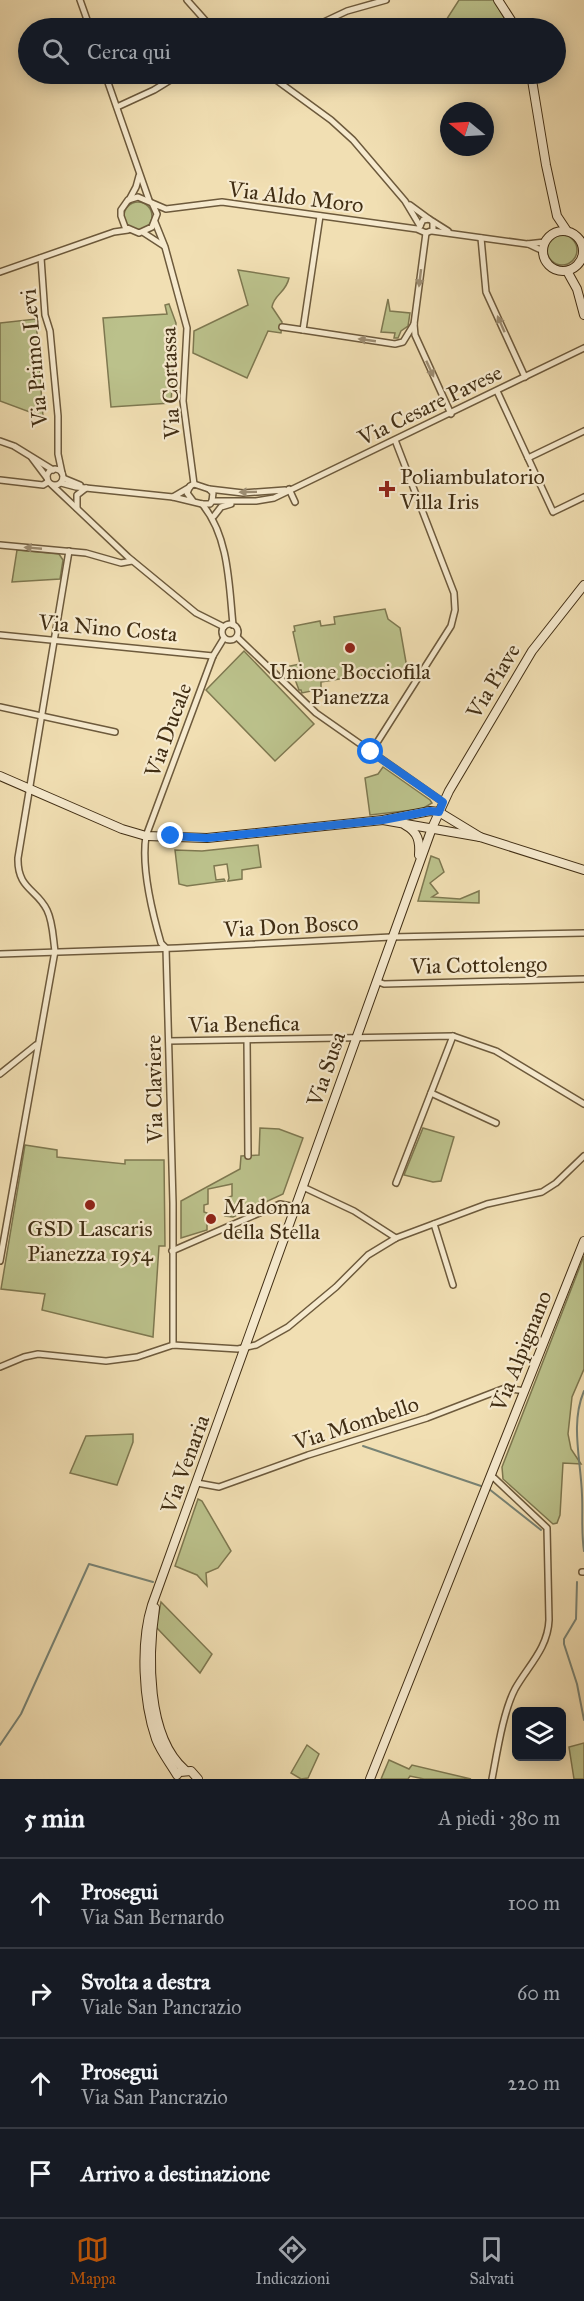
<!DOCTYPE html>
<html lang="it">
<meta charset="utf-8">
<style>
body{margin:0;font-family:"IM FELL Great Primer",serif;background:#20242c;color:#f1f3f6}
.controls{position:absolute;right:18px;bottom:18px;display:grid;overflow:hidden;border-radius:9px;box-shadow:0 3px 15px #0003}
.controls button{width:54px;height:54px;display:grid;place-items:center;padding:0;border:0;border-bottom:2px solid #363941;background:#171b24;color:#f1f3f6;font:30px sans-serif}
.compass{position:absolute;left:440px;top:102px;width:54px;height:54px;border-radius:50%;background:#171b24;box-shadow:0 3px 15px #0003;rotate:288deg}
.stop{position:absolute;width:18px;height:18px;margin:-14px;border:4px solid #1a73e8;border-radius:50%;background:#fff}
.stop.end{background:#1a73e8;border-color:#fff;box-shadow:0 2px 6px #0008}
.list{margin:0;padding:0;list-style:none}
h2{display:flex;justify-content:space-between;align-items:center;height:78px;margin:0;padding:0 24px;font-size:26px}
h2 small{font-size:20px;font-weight:400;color:#9ea1a6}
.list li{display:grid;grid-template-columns:39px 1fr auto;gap:18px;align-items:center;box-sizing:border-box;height:90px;padding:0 24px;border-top:2px solid #363941}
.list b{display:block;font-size:22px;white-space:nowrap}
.list p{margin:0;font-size:20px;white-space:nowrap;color:#9ea1a6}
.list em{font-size:20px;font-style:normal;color:#9ea1a6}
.icon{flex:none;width:33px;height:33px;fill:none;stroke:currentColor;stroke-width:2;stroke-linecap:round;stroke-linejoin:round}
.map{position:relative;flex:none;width:584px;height:1779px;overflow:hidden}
.search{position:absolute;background:#171b24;box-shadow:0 3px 15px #0003;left:18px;right:18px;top:18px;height:66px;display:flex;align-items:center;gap:15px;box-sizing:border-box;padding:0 21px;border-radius:33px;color:#9ea1a6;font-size:22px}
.sheet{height:438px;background:#171b24}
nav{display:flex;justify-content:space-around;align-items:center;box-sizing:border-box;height:84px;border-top:2px solid #363941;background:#171b24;font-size:16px;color:#9ea1a6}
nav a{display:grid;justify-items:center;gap:3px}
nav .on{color:#b45309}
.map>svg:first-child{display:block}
.green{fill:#bbc18b;stroke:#7e7850;stroke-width:1.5}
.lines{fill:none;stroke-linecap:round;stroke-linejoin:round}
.stream{stroke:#788375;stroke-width:2}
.street-casing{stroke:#6d5a3c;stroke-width:8}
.secondary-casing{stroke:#412e14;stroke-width:10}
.street{stroke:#f6eace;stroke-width:5}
.secondary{stroke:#f6eace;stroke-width:8}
.oneway{fill:#9c8c71}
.route{stroke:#1a73e8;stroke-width:8}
.poi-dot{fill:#8f2418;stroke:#f6eace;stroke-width:2}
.labels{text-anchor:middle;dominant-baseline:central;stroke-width:4.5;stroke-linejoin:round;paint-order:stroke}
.street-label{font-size:22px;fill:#412e14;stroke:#f6eace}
.poi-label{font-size:22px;fill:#412e14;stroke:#f6eace;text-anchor:start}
</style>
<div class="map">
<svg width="584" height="1779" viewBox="0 0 584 1779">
<rect width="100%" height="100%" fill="#f1dfb3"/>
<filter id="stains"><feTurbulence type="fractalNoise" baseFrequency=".00333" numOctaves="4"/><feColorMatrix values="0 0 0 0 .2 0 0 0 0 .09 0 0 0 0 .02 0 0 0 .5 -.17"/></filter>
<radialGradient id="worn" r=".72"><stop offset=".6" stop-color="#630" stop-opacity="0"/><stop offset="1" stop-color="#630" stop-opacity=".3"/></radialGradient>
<!-- green -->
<g class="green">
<polygon points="459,0 494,0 510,28 441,28"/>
<circle cx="138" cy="216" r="14"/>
<circle cx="562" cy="250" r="15"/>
<path d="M238,270L289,278C286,293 274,294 272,307L282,322L281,333L268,331L247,378L193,353L194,331L248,305Z"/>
<polygon points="388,299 390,311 410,313 408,326 401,331 398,338 394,338 395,333 381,332"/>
<polygon points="169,304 176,323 171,403 111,407 103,318 167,314 165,305"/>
<polygon points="36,319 43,417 0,401 0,323"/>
<polygon points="17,550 59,554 63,560 60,579 12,582"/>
<polygon points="385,609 388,619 400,628 407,668 321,682 321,689 302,693 301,690 299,690 290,666 300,664 293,632 295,631 294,626 320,621 321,626 335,624 334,617"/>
<polygon points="244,651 314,724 275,761 206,690"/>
<polygon points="383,767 430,800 432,803 422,809 370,815 365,778 378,774"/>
<polygon points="258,845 261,867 242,870 242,879 228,881 229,878 227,864 214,866 216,880 224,879 225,881 187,886 179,884 175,850 202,851"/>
<polygon points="431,856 439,859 444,872 430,883 438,893 432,897 460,899 479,891 479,903 418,901"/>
<polygon points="260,1128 279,1129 303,1138 283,1194 233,1217 225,1216 226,1198 232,1196 232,1184 208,1189 208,1204 204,1205 204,1212 207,1213 207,1230 181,1238 181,1201 240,1169 241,1156 259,1155"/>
<polygon points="423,1128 454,1137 441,1181 433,1182 404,1175"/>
<polygon points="25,1145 57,1150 57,1157 125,1164 125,1160 164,1160 165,1246 159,1246 153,1337 42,1310 45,1294 1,1289"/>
<polygon points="584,1256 584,1369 572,1397 568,1434 571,1449 581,1464 563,1463 560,1515 557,1523 553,1524 503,1479 502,1467"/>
<polygon points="133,1434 133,1442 117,1485 70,1473 86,1436"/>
<polygon points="198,1499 202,1501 231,1551 218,1568 206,1573 207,1586 197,1575 175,1566"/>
<polygon points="161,1602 212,1654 200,1673 156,1627"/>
<polygon points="584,1743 584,1779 574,1779 569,1747"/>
<polygon points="307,1745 319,1754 308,1778 301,1779 291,1773"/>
<polygon points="389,1760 409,1769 412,1765 471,1779 424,1779 410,1776 408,1779 381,1779"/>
</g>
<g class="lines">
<!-- stream -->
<g class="stream">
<path d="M584,1391C570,1424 581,1460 582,1495C583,1514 581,1532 584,1551"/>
<polyline points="363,1446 481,1486"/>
<polyline points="489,1489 541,1530"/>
<polyline points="577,1582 576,1619 564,1639 564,1644 577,1684 584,1720"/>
<polyline points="0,1745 21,1714 89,1564 153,1582"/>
</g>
<defs>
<g id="street">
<polyline points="80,0 90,28"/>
<polyline points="187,0 212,28"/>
<polyline points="311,28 347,11 386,0"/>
<polyline points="105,74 149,200"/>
<polyline points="268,74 331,120 353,140 405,201 420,226"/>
<polyline points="117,107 154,90 180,74"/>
<polyline points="129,200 136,187 139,176"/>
<polyline points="152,203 157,214 152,227 139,233 125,227 121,216 121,210 128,200 138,197 166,209 222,202 417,229 426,233 433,230 433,222"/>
<polyline points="410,205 429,219"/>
<polyline points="320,216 303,330 395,344 403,342 414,324"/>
<polyline points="155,222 165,247 187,328 183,401 194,484"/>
<polyline points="420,226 423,220 429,219 448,231"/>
<polyline points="432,231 527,244 545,242"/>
<polyline points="144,233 164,246"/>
<polyline points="426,233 414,324 415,335 451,414"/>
<polyline points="481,238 486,292 525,377"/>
<polyline points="580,239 584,242"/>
<polyline points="528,244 543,251"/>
<polyline points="583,257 584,256"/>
<polyline points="41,258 45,315 50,331 58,416 58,454 62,473"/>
<polyline points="0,272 114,232 128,230"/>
<polyline points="282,327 303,330"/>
<polyline points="497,391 553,512 584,497"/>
<polyline points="0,441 14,446 53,470"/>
<polyline points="32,458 47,478"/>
<polyline points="528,458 584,431"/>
<circle cx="55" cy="477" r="8"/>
<polyline points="63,478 80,485"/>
<polyline points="0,480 43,485 48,482"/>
<polyline points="61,483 76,487 173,497 202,504 210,504 212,501 213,493 209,489 194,484 190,486 187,493 193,501"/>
<polyline points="52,485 128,557 196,613 224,627"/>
<polyline points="209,489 243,493 285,490"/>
<polyline points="289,489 295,502"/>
<polyline points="173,497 190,487"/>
<polyline points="212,501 256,501 274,498 584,348"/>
<path d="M202,504C229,536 229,585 233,625"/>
<polyline points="77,508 77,495 86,488"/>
<polyline points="214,516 221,507 231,504"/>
<polyline points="0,545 86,553 121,563 132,561"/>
<circle cx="230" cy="632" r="8"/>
<polyline points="0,635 213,656"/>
<polyline points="237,637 316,713 443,802"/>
<polyline points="0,707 115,732"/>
<polyline points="371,752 451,626 455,610 454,593 395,440"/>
<polyline points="0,954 177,948 391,937 584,933"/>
<polyline points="376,981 384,984 584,979"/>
<polyline points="247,1040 248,1156"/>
<polyline points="169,1041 453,1036 496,1051 584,1104"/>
<polyline points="0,1074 36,1045"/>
<polyline points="431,1093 496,1123"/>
<polyline points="396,1183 453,1036"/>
<polyline points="303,1187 354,1211 396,1238"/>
<polyline points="434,1224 453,1285"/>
<polyline points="172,1251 280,1204 296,1207"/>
<path d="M0,1261L55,951C53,938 53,922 47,910C37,889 17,889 18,858L69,551"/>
<path d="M173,1345V1203L166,948L161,943C152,912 141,868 146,836L213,656L224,638"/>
<polyline points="0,1367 24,1357 38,1354 106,1361 137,1357 173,1345 238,1349 256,1345 288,1327 336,1287 368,1255 396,1238 487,1204 542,1192 556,1183 584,1156"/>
<path d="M491,1475L547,1528L549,1620C548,1648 528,1666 515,1689C503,1712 497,1753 492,1779"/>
<polyline points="197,1483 219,1487 308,1455 427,1418 505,1388 525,1391"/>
<polyline points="582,1572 584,1572"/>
</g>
<g id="secondary">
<polyline points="498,0 516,28"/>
<polyline points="531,74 546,165 557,216 567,231"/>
<circle cx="563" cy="251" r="20"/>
<polyline points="567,271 577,289 584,315"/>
<polyline points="0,776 122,829 146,836 207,838 383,820 430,811 439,812 480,837"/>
<polyline points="383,820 480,837 584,870"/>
<path d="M405,825C418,832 420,841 419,855"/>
<path d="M155,1608C148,1655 146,1736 185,1770"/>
<polyline points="180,1772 191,1771 198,1779"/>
<path d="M177,1775C170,1763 161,1752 156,1739C143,1701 140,1643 152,1605L432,828L449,791L532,651L584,585"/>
<polyline points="370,1779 584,1241"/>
</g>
</defs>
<!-- street casing -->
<use href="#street" class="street-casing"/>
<!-- secondary casing -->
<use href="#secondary" class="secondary-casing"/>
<!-- street -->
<use href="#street" class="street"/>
<!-- secondary -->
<use href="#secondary" class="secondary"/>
</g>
<!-- one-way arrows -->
<defs><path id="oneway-solid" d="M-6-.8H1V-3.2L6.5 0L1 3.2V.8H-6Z" transform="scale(1.5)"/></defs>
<g class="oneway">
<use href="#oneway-solid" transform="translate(420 278) rotate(97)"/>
<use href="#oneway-solid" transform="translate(501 324) rotate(-114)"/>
<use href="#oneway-solid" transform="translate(367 340) rotate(-172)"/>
<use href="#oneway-solid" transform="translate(430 369) rotate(65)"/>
<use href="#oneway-solid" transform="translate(248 492) rotate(179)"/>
<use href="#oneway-solid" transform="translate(33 548) rotate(-175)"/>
</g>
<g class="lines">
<!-- route -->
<polyline class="route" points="171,836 207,838 383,820 430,811 439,812 443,802 371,752"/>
</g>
<!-- markers -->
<g class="poi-dot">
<path d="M384 480h6v6h6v6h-6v6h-6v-6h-6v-6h6z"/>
<circle cx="350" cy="648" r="6"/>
<circle cx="90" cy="1205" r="6"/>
<circle cx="211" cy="1219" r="6"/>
</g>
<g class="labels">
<!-- street labels -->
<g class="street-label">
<text transform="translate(296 197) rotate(7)">Via Aldo Moro</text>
<text transform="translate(34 358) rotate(-95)">Via Primo Levi</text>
<text transform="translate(170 383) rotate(-92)">Via Cortassa</text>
<text transform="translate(430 405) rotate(-26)">Via Cesare Pavese</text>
<text transform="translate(108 628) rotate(5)">Via Nino Costa</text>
<text transform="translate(493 681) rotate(-59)">Via Piave</text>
<text transform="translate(168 730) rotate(-70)">Via Ducale</text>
<text transform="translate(291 926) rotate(-3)">Via Don Bosco</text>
<text transform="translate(479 965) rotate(-1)">Via Cottolengo</text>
<text transform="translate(244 1024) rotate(-1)">Via Benefica</text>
<text transform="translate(326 1069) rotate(-71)">Via Susa</text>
<text transform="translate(154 1089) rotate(-91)">Via Claviere</text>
<text transform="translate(521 1351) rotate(-68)">Via Alpignano</text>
<text transform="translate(356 1423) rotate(-18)">Via Mombello</text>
<text transform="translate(185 1464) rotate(-70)">Via Venaria</text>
</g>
<!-- poi labels -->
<g class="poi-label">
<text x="400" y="476">Poliambulatorio<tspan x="400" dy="25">Villa Iris</tspan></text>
<text x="350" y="671" text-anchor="middle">Unione Bocciofila<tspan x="350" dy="25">Pianezza</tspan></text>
<text x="223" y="1206">Madonna<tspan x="223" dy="25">della Stella</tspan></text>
<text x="90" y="1228" text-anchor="middle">GSD Lascaris<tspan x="90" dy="25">Pianezza 1954</tspan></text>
</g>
</g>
<rect width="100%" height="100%" filter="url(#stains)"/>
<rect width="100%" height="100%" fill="url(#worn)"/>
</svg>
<div class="controls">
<button><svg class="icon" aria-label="layers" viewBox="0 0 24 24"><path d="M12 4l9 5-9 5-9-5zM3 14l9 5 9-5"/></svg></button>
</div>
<svg class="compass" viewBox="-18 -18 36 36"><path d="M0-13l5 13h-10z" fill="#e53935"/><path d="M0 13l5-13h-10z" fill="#9ea1a6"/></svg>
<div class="stop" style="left:371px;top:752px"></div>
<div class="stop end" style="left:171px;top:836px"></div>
<div class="search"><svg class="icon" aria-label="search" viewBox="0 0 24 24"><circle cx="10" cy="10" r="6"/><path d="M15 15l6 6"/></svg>Cerca qui</div>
</div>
<section class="sheet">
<h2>5 min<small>A piedi · 380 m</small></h2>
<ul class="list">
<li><svg class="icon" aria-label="ahead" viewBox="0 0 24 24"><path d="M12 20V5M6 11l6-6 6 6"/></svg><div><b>Prosegui</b><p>Via San Bernardo</p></div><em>100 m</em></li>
<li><svg class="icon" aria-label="right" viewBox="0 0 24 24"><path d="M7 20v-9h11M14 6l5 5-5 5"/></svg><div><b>Svolta a destra</b><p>Viale San Pancrazio</p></div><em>60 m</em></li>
<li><svg class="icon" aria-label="ahead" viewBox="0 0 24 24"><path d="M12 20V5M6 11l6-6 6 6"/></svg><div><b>Prosegui</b><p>Via San Pancrazio</p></div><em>220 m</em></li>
<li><svg class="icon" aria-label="arrive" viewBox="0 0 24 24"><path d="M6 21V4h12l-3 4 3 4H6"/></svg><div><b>Arrivo a destinazione</b></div></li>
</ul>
</section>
<nav>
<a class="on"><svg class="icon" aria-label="map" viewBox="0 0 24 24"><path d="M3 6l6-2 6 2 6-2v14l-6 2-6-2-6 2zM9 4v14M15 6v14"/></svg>Mappa</a>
<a><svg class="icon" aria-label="directions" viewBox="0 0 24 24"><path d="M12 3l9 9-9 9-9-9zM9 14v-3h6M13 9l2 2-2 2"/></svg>Indicazioni</a>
<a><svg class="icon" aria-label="saved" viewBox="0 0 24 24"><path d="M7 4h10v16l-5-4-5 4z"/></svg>Salvati</a>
</nav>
